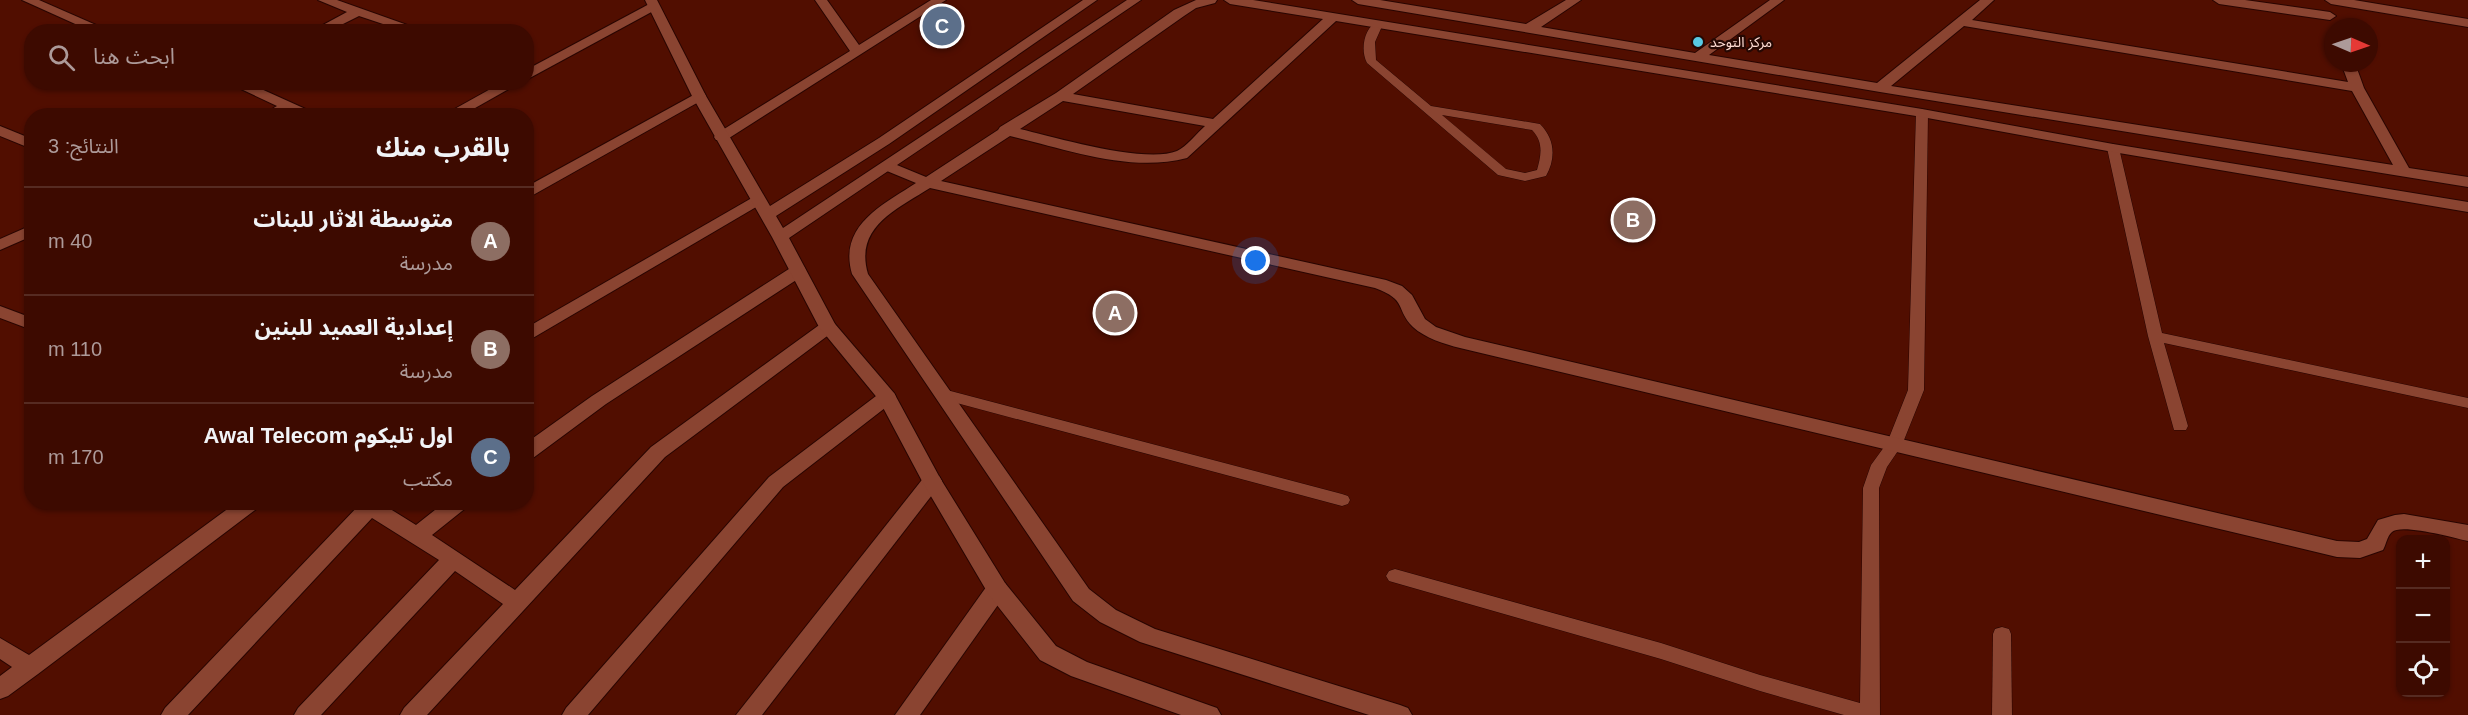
<!DOCTYPE html>
<html lang="ar">
<meta charset="utf-8">
<style>
body{margin:0;font-family:Arial,"Noto Sans Arabic",sans-serif;background:#44130a;color:#f1f3f6;direction:rtl}
.controls{position:absolute;right:18px;bottom:18px;display:grid;overflow:hidden;border-radius:12px;box-shadow:0 2px 4px #0004}
.controls button{width:54px;height:54px;display:grid;place-items:center;padding:0;border:0;border-bottom:2px solid #562b22;background:#3d0a00;color:#f1f3f6;font:30px sans-serif}
.compass{position:absolute;left:2324px;top:18px;width:54px;height:54px;border-radius:50%;background:#3d0a00;box-shadow:0 2px 4px #0004;rotate:92deg}
.you{position:absolute;left:1256px;top:261px;width:21px;height:21px;margin:-15px;border:4px solid #fff;border-radius:50%;background:#1a73e8;box-shadow:0 0 0 9px #1a73e833}
.badge{display:grid;place-items:center;width:39px;height:39px;border-radius:50%;background:#0b8043;color:#fff;font-size:20px;font-weight:700}
.pin{position:absolute;translate:-50% -50%;border:3px solid #fff;box-shadow:0 2px 6px #0006}
.list{margin:0;padding:0;list-style:none}
h2{display:flex;justify-content:space-between;align-items:center;height:78px;margin:0;padding:0 24px;font-size:26px}
h2 small{font-size:20px;font-weight:400;color:#ad9a99}
.list li{display:grid;grid-template-columns:39px 1fr auto;gap:18px;align-items:center;box-sizing:border-box;height:108px;padding:0 24px;border-top:2px solid #562b22}
.list b{display:block;font-size:22px;white-space:nowrap}
.list p{margin:0;font-size:20px;white-space:nowrap;color:#ad9a99}
.list em{font-size:20px;font-style:normal;color:#ad9a99}
.icon{flex:none;width:33px;height:33px;fill:none;stroke:currentColor;stroke-width:2;stroke-linecap:round;stroke-linejoin:round}
.map{position:relative;flex:none;width:2468px;height:715px;overflow:hidden;direction:ltr}
.search{position:absolute;background:#3d0a00;box-shadow:0 2px 4px #0004;left:24px;top:24px;width:510px;height:66px;display:flex;align-items:center;gap:15px;box-sizing:border-box;padding:0 21px;border-radius:24px;color:#ad9a99;font-size:22px}
.panel{position:absolute;background:#3d0a00;box-shadow:0 2px 4px #0004;left:24px;top:108px;width:510px;height:402px;border-radius:24px;direction:rtl}
.map>svg:first-child{display:block}
.lines{fill:none;stroke-linecap:round;stroke-linejoin:round}
.service-casing{stroke:#280501;stroke-width:1}
.minor-casing{stroke:#280501;stroke-width:2}
.tertiary-casing{stroke:#280501;stroke-width:2}
.service{fill:#8a4431;fill-rule:evenodd}
.minor{fill:#8a4431;fill-rule:evenodd}
.tertiary{fill:#8a4431;fill-rule:evenodd}
.poi-dot{fill:#58c9e3;stroke:#250803;stroke-width:2}
.labels{text-anchor:middle;dominant-baseline:central;stroke-width:4.5;stroke-linejoin:round;paint-order:stroke}
.far-poi-label{font-size:14px;fill:#ffdcd3;stroke:#250803;text-anchor:start}
</style>
<div class="map">
<svg width="2468" height="715" viewBox="0 0 2468 715">
<rect width="100%" height="100%" fill="#510e00"/>
<g class="lines">
<defs>
<g id="service">
<path d="M1378,21L1383,24L1375,42L1376,60L1431,106L1540,124C1555,139 1556,158 1546,176L1525,181L1498,175L1367,63C1360,50 1364,27 1378,21ZM1442,115L1532,130C1544,142 1541,156 1537,170L1525,173L1506,169Z"/>
<polygon points="1922,109 1928,113 1924,390 1902,445 1887,467 1879,488 1880,715 1844,715 1760,691 1661,659 1389,581 1386,576 1389,571 1395,569 1661,643 1760,675 1860,703 1863,488 1871,465 1887,443 1908,390 1916,113"/>
<polygon points="2113,144 2119,148 2162,333 2468,398 2468,408 2164,343 2188,426 2186,430 2174,430 2148,336 2107,148"/>
<polygon points="943,389 1342,494 1348,496 1350,500 1348,504 1342,506 938,398 935,394"/>
<polygon points="2002,627 2009,629 2011,634 2012,715 1992,715 1993,634 1995,629"/>
</g>
<g id="minor">
<polygon points="22,0 39,0 112,32 93,32"/>
<polygon points="318,0 337,0 427,32 407,32 359,16 327,32 310,32 347,12"/>
<polygon points="815,0 827,0 859,45 931,0 946,0 726,140 716,140 714,137 716,134 850,51"/>
<path d="M1196,0H1217L1215,3L1196,8L1184,16L1073,94L1213,119L1323,19L1230,4L1224,0H1253L1922,109L2113,144L2468,202V212L2113,152L1922,117L1336,21L1187,158C1129,173 1066,149 1010,136L941,181L1386,280L1402,286L1412,295L1425,319L1436,327L1465,337L2337,541L2359,542L2367,539L2378,520L2395,515L2404,514L2468,525V541C2455,538 2401,523 2392,532C2387,536 2386,545 2383,550L2360,558L2337,557L1460,348C1444,344 1425,338 1413,327C1395,309 1408,300 1375,288L930,188C897,209 854,227 868,274L1089,589L1116,610L1155,629L1400,705L1408,708L1412,715H1369L1140,642L1100,622L1073,601L852,274C838,226 882,205 916,183L882,169L879,166L882,163H892L926,177L998,130L1000,127L1056,93L1174,10ZM1063,101L1205,126C1197,133 1186,147 1177,151C1145,164 1054,137 1020,129Z"/>
<path d="M1352,0H1380L1526,24L1566,0H1581L1541,27L1695,53L1770,0H1784L1709,55L1877,83L1980,0H1994L1972,20L2348,82L2341,63H2355L2364,88L2409,168L2468,177V187L1880,92L1358,4ZM1964,26L2352,91L2393,165L1891,86Z"/>
<polygon points="2213,0 2245,0 2330,12 2336,16 2330,20 2219,4"/>
<polygon points="2325,0 2354,0 2468,19 2468,27 2331,4"/>
<polygon points="653,2 659,6 657,9 526,80 526,70"/>
<polygon points="226,82 246,82 321,116 301,116 289,111 279,116 260,116 277,106"/>
<polygon points="503,82 521,82 461,116 442,116"/>
<polygon points="699,92 704,93 706,96 704,99 526,199 526,187"/>
<polygon points="0,126 32,139 32,149 0,136"/>
<polygon points="757,195 765,200 763,203 526,342 526,328"/>
<polygon points="32,225 32,236 0,250 0,239"/>
<polygon points="798,266 804,267 806,271 804,275 606,404 533,458 526,460 526,443 592,396 792,267"/>
<polygon points="0,306 32,318 32,330 0,318"/>
<polygon points="828,321 834,323 837,327 834,331 665,457 427,715 400,715 404,708 503,604 455,571 321,715 294,715 298,708 439,560 372,518 188,715 161,715 165,708 362,502 379,502 416,525 445,502 470,502 467,507 432,535 515,590 651,447 822,323"/>
<polygon points="887,391 894,393 896,397 894,401 783,487 588,715 562,715 566,708 769,477 880,393"/>
<polygon points="932,474 939,476 942,481 939,486 762,715 736,715 925,476"/>
<polygon points="237,502 262,502 259,507 38,674 8,696 0,699 0,676 12,667 0,659 0,638 29,655"/>
<polygon points="997,581 1005,583 1008,589 1005,595 920,715 895,715 989,583"/>
</g>
<polygon id="tertiary" points="645,0 657,0 706,96 770,206 879,138 1083,0 1097,0 889,144 776,216 783,228 1127,0 1141,0 789,238 835,324 894,393 940,478 1005,583 1056,646 1087,662 1217,708 1221,715 1181,715 1071,676 1040,660 989,595 922,481 879,400 819,327 772,237 692,96"/>
</defs>
<!-- service casing -->
<use href="#service" class="service-casing"/>
<!-- minor casing -->
<use href="#minor" class="minor-casing"/>
<!-- tertiary casing -->
<use href="#tertiary" class="tertiary-casing"/>
<!-- service -->
<use href="#service" class="service"/>
<!-- minor -->
<use href="#minor" class="minor"/>
<!-- tertiary -->
<use href="#tertiary" class="tertiary"/>
</g>
<!-- markers -->
<circle class="poi-dot" cx="1698" cy="42" r="6"/>
<g class="labels">
<!-- far-poi labels -->
<g class="far-poi-label">
<text x="1710" y="42">مركز التوحد</text>
</g>
</g>
</svg>
<div class="controls">
<button>+</button>
<button>−</button>
<button><svg class="icon" aria-label="locate" viewBox="0 0 24 24"><circle cx="12" cy="12" r="6"/><path d="M12 2v4M12 18v4M2 12h4M18 12h4"/></svg></button>
</div>
<svg class="compass" viewBox="-18 -18 36 36"><path d="M0-13l5 13h-10z" fill="#e53935"/><path d="M0 13l5-13h-10z" fill="#ad9a99"/></svg>
<div class="you"></div>
<div class="pin badge" style="left:1115px;top:313px;background:#8d6e63">A</div>
<div class="pin badge" style="left:1633px;top:220px;background:#8d6e63">B</div>
<div class="pin badge" style="left:942px;top:26px;background:#5c6f8a">C</div>
<div class="search"><svg class="icon" aria-label="search" viewBox="0 0 24 24"><circle cx="10" cy="10" r="6"/><path d="M15 15l6 6"/></svg>ابحث هنا</div>
<section class="panel">
<h2>بالقرب منك<small>النتائج: 3</small></h2>
<ul class="list">
<li><span class="badge" style="background:#8d6e63">A</span><div><b>متوسطة الاثار للبنات</b><p>مدرسة</p></div><em>40 m</em></li>
<li><span class="badge" style="background:#8d6e63">B</span><div><b>إعدادية العميد للبنين</b><p>مدرسة</p></div><em>110 m</em></li>
<li><span class="badge" style="background:#5c6f8a">C</span><div><b>اول تليكوم Awal Telecom</b><p>مكتب</p></div><em>170 m</em></li>
</ul>
</section>
</div>
